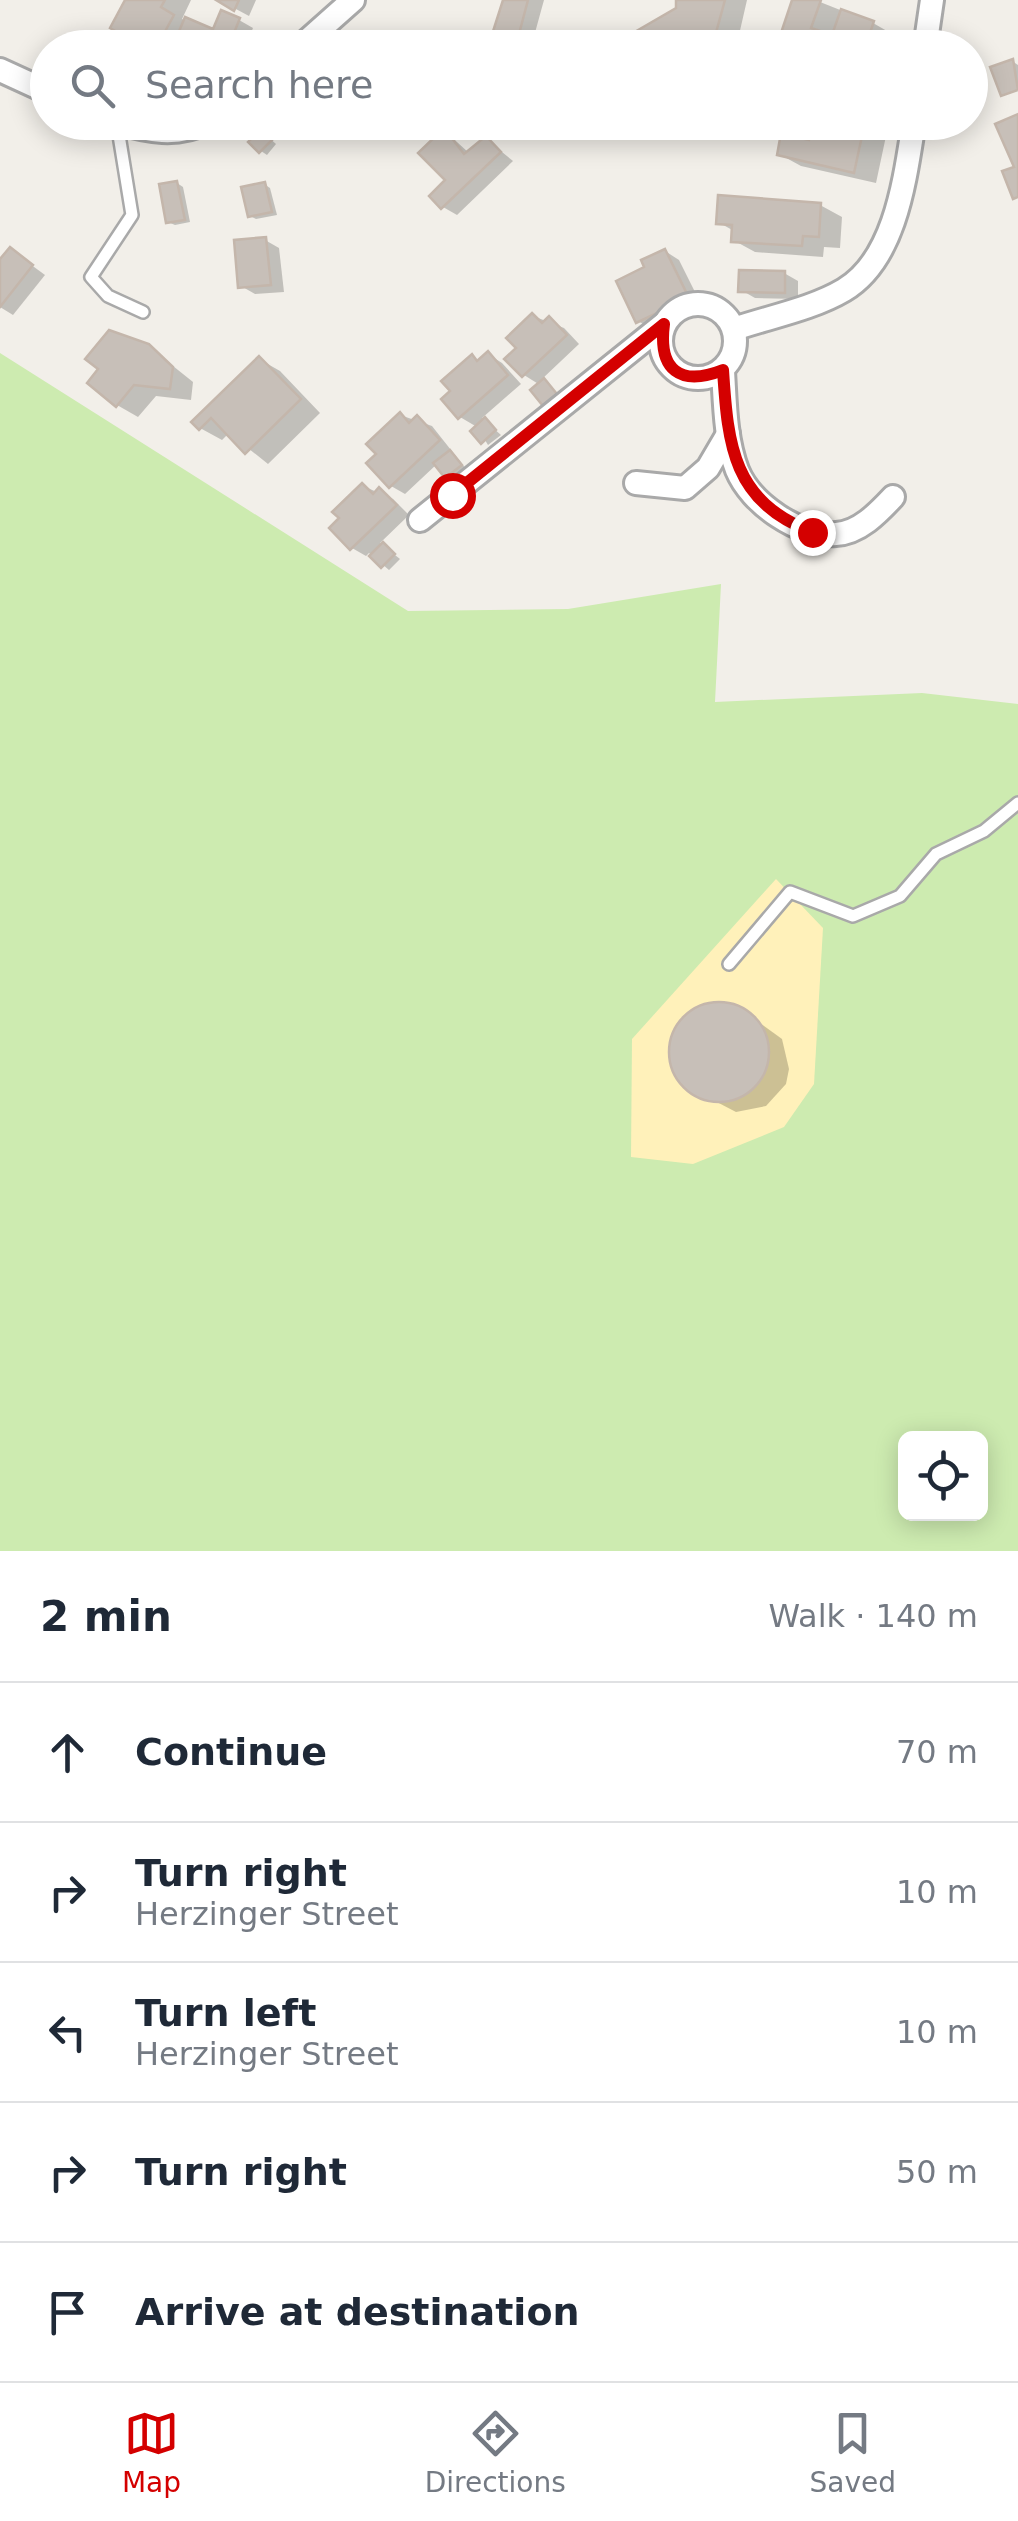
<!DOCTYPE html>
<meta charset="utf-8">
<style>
body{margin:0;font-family:"DejaVu Sans",sans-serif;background:#f6f6f7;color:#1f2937}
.controls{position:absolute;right:30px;bottom:30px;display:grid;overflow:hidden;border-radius:15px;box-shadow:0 5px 25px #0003}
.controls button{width:90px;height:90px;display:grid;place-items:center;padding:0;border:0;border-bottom:2px solid #e0e1e3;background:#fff;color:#1f2937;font:50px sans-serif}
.stop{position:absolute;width:30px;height:30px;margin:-22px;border:8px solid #d40000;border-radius:50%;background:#fff}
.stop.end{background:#d40000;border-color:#fff;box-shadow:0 2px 10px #0008}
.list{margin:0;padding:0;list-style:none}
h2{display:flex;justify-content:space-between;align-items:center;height:130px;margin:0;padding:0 40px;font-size:42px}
h2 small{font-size:32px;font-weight:400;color:#747a83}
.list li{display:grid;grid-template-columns:65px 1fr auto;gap:30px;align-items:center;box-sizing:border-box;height:140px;padding:0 40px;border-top:2px solid #e0e1e3}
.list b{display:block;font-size:38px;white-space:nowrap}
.list p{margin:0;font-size:32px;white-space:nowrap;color:#747a83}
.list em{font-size:32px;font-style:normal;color:#747a83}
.icon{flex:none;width:55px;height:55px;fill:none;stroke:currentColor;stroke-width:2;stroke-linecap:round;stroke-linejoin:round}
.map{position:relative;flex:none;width:1018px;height:1551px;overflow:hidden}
.search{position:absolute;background:#fff;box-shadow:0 5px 25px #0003;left:30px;right:30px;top:30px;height:110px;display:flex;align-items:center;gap:25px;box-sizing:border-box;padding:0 35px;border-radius:55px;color:#747a83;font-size:38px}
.sheet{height:830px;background:#fff}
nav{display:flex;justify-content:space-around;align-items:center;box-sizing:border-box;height:140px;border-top:2px solid #e0e1e3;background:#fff;font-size:28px;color:#747a83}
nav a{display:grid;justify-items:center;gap:5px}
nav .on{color:#d40000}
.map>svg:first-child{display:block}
.grass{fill:#cdebb0;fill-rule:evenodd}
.sand{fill:#fff1ba}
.shadow{fill:#0003}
.building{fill:#c7bfb8;stroke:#c4b6ab;stroke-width:2.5}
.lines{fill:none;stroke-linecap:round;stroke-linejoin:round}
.service-casing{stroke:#a9a9a9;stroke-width:16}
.minor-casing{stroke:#a9a9a9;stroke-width:28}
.service{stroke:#fff;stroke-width:11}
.minor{stroke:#fff;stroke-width:22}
.route{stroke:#d40000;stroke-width:12}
</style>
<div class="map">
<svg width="1018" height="1551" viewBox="0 0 1018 1551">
<rect width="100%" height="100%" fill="#f2efe9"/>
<!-- grass -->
<path class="grass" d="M0,353L408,611L568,609L721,584L715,702L922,693L1018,704V1551H0ZM906,1438H980V1514H906Z"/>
<!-- sand -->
<polygon class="sand" points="776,879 823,928 814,1084 784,1127 693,1164 631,1157 632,1039"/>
<!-- shadow -->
<g class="shadow">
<polygon points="128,0 191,0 182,19 214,32 239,20 253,28 245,48 127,48 132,38"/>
<polygon points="219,0 256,0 249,16"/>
<polygon points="506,0 544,0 533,40 546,48 501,48 492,42"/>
<polygon points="679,0 747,0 736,48 634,48 678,10"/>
<polygon points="795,0 815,0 873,23 894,35 890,48 779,48"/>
<polygon points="1012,61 1018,65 1018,87 1004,95"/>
<polygon points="800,122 889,122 876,183 801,166 779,154 811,143 815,127"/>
<polygon points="445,131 469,153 486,139 513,161 457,215 443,207 448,180"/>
<polygon points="267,136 276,144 267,155 261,151"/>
<polygon points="177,183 183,187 190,222 175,225 168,222"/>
<polygon points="264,184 270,188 277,215 256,219 250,216"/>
<polygon points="820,205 842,217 840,248 824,247 823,257 755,252 733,240 734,231 718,222"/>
<polygon points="265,240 279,248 284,292 255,294 241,286"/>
<polygon points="11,250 45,275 13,315 0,307 0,263"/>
<polygon points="665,251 679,260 702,306 652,329 638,321 647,268"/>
<polygon points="784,273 798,281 798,299 755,298 741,290"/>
<polygon points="533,316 564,328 579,344 542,379 562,398 551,407 545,404 540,385 524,375 519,348"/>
<polygon points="148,346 193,382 191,400 156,396 138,417 117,405"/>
<polygon points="488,354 502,363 521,384 482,418 501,435 488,445 477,427 460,417 453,392 472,357 480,362"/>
<polygon points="259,359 280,371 320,413 268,464 229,433 222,440 200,428"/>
<polygon points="400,415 432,426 466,469 453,479 437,464 405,494 391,486 379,454"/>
<polygon points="363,486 393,499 409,515 380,543 400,559 389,570 369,553 366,556 352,548"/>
<polygon points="719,1004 749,1015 782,1039 789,1069 786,1084 766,1106 736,1112 686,1086 677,1073 672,1041 689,1014"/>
</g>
<!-- building -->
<g class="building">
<polygon points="125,0 165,0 161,7 174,15 156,48 124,48 129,39 110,28"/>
<polygon points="216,0 239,0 234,11"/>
<polygon points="503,0 528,0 519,34 534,38 531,48 489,44"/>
<polygon points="676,0 725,0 714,40 700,48 631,48 633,33 676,8"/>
<polygon points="792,0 821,0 811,28 832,35 841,9 874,21 868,39 877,43 876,48 776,48"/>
<polygon points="221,10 240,18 228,48 172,48 185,17 213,29"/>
<polygon points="1013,59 1018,90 1001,96 990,67"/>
<polygon points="1018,114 1018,197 1013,199 1002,171 1014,167 995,124"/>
<polygon points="813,122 865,122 854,173 777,155 781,133 809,140"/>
<polygon points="444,128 464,154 486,136 501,152 441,209 429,196 445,180 418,153"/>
<polygon points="261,129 272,140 259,153 248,142"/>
<polygon points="177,181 185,220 166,223 159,184"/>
<polygon points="265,182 272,212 248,217 241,187"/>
<polygon points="718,195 821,203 819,237 803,236 802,246 731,242 732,225 716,224"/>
<polygon points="266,237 271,285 238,288 234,240"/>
<polygon points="10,247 33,265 0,307 0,259"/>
<polygon points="665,249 689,298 636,323 616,281 644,267 641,260"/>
<polygon points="739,270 785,271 785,293 738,292"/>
<polygon points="532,313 542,323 549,316 567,335 522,377 504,359 516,348 506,338"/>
<polygon points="109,330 149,344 173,367 170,389 134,385 116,407 87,383 98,369 85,359"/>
<polygon points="488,351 508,375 458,419 441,399 450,391 441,381 472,354 477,361"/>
<polygon points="259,356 301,399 245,454 211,418 199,430 191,422"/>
<polygon points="544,378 557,394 543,406 530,390"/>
<polygon points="400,412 409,423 417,415 440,440 389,488 366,463 376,454 366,444"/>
<polygon points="485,417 496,430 481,444 470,431"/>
<polygon points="450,450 462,465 445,478 433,463"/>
<polygon points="362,483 373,494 379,487 397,505 350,550 329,528 339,518 332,512"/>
<polygon points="383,542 395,554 381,568 369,556"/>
<circle cx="719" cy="1052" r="50"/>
</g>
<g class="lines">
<defs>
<g id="service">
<polyline points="117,123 132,215 91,277 108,296 143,312"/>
<polyline points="729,964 790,892 853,916 900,896 936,854 984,831 1018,803"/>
</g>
<g id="minor">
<polyline points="299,48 353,0"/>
<polyline points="925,48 932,0"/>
<polyline points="0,70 48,92"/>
<path d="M117,122C148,131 177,137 207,122"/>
<circle cx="698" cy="341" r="37"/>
<path d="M734,329C769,317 812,309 844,290C896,259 905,178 914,122"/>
<path d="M723,371C725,403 725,439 737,470C751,504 799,537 836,534C859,533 878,513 893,497"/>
<polyline points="636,483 685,488 708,468 728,434"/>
<polyline points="420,520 664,324"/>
</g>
</defs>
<!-- service casing -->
<use href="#service" class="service-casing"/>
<!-- minor casing -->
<use href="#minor" class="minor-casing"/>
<!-- service -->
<use href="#service" class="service"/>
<!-- minor -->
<use href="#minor" class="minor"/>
</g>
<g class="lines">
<!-- route -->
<path class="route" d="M452,495L664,324C658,370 680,387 723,370C728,447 733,501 812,532"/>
</g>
</svg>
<div class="controls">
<button><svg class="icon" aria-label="locate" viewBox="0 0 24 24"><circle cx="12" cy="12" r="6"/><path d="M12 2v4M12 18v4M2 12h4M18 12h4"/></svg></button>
</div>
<div class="stop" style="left:452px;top:495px"></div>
<div class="stop end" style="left:812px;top:532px"></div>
<div class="search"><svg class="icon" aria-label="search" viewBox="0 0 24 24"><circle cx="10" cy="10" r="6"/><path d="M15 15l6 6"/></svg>Search here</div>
</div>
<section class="sheet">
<h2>2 min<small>Walk · 140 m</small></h2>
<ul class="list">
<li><svg class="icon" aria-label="ahead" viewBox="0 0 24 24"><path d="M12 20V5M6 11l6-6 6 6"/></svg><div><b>Continue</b></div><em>70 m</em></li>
<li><svg class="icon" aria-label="right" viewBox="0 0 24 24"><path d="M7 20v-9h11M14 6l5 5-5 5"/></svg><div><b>Turn right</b><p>Herzinger Street</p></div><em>10 m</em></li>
<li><svg class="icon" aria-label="left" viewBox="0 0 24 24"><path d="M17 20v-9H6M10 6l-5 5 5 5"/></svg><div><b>Turn left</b><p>Herzinger Street</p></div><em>10 m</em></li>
<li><svg class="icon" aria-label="right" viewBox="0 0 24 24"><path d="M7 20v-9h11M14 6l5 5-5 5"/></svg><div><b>Turn right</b></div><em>50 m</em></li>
<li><svg class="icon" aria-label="arrive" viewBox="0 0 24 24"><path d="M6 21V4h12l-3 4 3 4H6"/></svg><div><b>Arrive at destination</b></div></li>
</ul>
</section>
<nav>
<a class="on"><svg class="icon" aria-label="map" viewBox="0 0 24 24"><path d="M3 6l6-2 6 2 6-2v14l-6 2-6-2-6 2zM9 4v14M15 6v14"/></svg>Map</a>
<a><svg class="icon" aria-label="directions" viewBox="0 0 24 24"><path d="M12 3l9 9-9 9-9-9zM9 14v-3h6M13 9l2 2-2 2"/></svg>Directions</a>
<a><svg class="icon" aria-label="saved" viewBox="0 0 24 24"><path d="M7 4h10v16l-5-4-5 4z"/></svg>Saved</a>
</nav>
